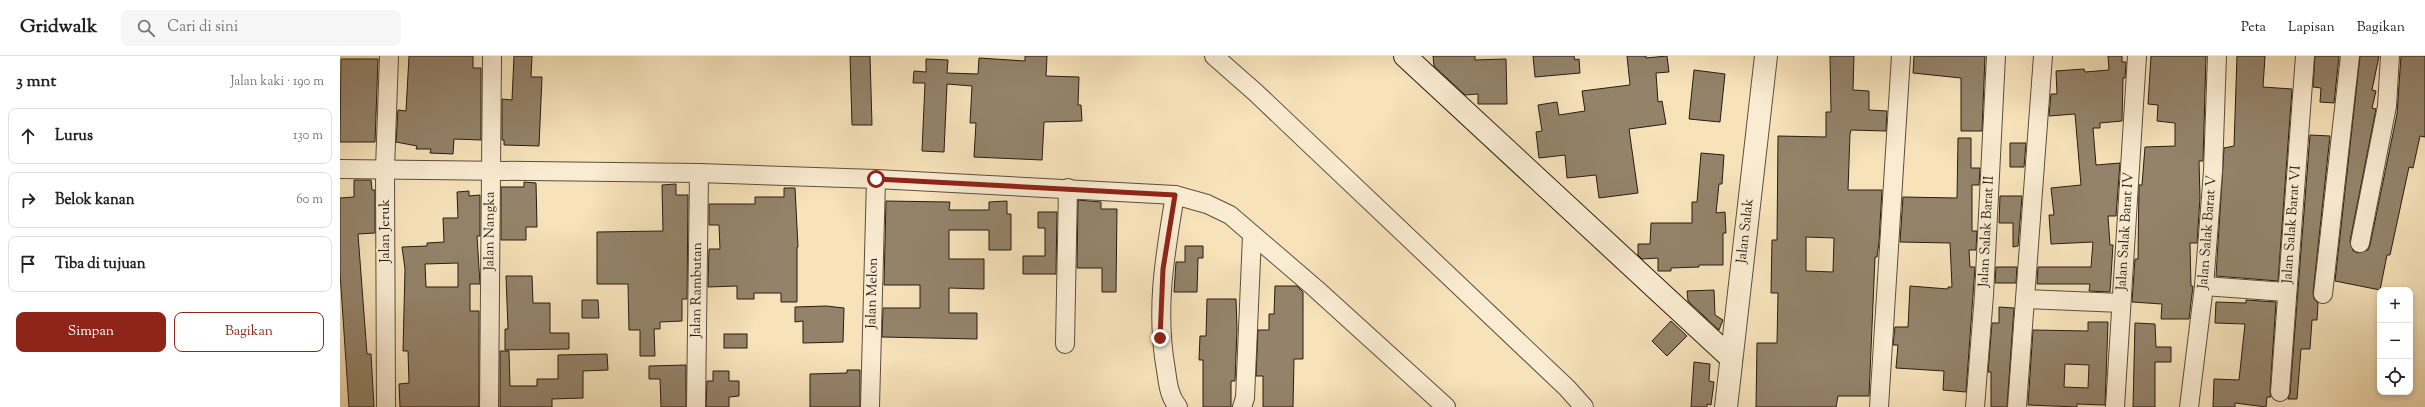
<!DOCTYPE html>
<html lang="id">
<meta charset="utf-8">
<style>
body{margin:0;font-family:"Sorts Mill Goudy",serif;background:#f6f6f6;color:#222}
.controls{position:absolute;right:12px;bottom:12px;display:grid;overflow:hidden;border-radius:8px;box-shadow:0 2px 6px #0003}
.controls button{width:36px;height:36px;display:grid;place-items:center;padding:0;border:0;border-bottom:1px solid #e0e0e0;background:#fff;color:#222;font:20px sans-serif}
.stop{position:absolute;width:12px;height:12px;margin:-9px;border:3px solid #8f2418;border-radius:50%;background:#fff}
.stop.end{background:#8f2418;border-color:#fff;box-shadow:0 1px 4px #0008}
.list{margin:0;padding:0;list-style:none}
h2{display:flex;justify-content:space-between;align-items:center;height:52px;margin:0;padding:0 16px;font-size:17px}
h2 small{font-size:13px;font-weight:400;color:#767676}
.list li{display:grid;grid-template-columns:26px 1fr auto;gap:12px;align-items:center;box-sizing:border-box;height:56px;margin:0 8px 8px;padding:0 8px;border:1px solid #e0e0e0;border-radius:8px}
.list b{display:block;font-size:15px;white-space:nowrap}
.list em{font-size:13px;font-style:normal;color:#767676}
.actions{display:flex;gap:8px;padding:12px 16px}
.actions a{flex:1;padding:9px 0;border:1px solid #8f2418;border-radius:8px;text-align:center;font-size:14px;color:#8f2418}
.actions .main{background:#8f2418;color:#fff}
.icon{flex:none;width:22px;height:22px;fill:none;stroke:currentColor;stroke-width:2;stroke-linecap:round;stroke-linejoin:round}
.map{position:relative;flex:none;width:2085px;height:351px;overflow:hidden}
header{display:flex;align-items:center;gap:24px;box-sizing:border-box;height:56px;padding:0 20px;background:#fff;border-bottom:1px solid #e0e0e0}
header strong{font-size:19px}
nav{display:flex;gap:22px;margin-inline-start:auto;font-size:14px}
.search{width:280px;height:36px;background:#f6f6f6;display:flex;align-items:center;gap:10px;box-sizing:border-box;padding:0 14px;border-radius:8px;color:#767676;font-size:15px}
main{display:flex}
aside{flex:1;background:#fff}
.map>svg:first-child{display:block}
.building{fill:#94836a;stroke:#281d13;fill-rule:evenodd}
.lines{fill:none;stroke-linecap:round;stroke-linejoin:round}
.minor-casing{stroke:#5c4e3d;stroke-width:20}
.tertiary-casing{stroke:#5c4e3d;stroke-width:24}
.secondary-casing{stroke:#281d13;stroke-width:24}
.minor{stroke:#faecd2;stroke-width:18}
.tertiary{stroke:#faecd2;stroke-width:22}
.secondary{stroke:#faecd2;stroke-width:22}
.route{stroke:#8f2418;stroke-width:5}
.labels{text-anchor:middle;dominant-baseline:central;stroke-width:4;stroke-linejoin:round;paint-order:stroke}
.street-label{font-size:14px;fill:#281d13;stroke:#faecd2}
</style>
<header>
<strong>Gridwalk</strong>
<div class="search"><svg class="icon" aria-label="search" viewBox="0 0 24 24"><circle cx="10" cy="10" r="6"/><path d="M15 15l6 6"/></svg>Cari di sini</div>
<nav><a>Peta</a><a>Lapisan</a><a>Bagikan</a></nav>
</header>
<main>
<aside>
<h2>3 mnt<small>Jalan kaki · 190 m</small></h2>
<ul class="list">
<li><svg class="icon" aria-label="ahead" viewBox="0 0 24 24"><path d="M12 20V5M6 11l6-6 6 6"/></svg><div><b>Lurus</b></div><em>130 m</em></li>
<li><svg class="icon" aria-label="right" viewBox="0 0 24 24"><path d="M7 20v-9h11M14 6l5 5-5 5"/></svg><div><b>Belok kanan</b></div><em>60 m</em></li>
<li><svg class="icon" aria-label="arrive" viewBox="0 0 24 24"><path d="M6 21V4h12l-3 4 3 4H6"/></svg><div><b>Tiba di tujuan</b></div></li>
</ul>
<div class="actions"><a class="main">Simpan</a><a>Bagikan</a></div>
</aside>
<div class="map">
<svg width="2085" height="351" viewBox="0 0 2085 351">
<rect width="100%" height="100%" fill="#f7e2ba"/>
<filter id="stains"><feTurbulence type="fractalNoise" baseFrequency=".005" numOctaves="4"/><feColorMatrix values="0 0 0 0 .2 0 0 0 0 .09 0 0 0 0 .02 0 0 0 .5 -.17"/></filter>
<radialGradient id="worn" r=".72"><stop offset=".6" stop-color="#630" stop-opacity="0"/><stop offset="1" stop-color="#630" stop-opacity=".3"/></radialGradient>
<!-- building -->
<g class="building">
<polygon points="69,0 133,0 133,12 141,12 141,84 114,83 113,98 90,97 91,93 76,93 77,90 56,86 58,54 66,55"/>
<polygon points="174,0 192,0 191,21 202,21 199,90 164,89 164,84 162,84 162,43 172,44"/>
<polygon points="510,0 530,0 532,69 512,69"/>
<polygon points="685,0 707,0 706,20 739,21 738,49 741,49 742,65 704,66 702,104 634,101 636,67 630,67 632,30 607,28 604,96 582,95 585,27 573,27 574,15 586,16 586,3 608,4 607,17 638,18 639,2 685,5"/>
<polygon points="1093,0 1135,0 1135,4 1166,3 1167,48 1138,48 1138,38 1125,39 1094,10"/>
<polygon points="1193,0 1234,0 1235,4 1239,3 1240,17 1195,21"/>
<polygon points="1287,0 1306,0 1306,2 1327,0 1329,16 1316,17 1318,46 1322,45 1326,68 1289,73 1298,137 1259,142 1256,119 1227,122 1225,99 1199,102 1196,76 1202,75 1198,49 1217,46 1219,59 1245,55 1242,35 1290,29"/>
<path d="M1490,0H1514L1513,34L1529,35V54L1547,55L1546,75L1511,74L1510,78L1508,134H1542L1539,186L1537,201H1535L1529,340H1498L1496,351H1416L1417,287H1437L1438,237H1431L1432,184H1437L1438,80L1486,81V56H1491ZM1466,181L1494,182L1493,216L1466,215Z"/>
<polygon points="1574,0 1645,0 1642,75 1621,75 1621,22 1573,17"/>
<polygon points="1768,0 1782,0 1782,6 1786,6 1785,22 1783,22 1782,65 1760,67 1760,72 1753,72 1756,109 1780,107 1776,160 1768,160 1770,189 1773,189 1770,236 1749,235 1750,228 1697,228 1698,211 1751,211 1753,186 1711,188 1709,159 1714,159 1711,132 1741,129 1735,58 1709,60 1711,38 1717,38 1716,15 1744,13 1745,16 1769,14"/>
<polygon points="1811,0 1866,0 1863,105 1859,105 1860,142 1857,187 1850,187 1851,230 1853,230 1849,263 1821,263 1822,248 1792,246 1795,203 1798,203 1799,129 1802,129 1805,91 1835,90 1835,67 1817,65 1818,49 1808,48"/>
<polygon points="1897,0 1925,0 1923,31 1952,33 1938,225 1876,220 1884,92 1894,90"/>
<polygon points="1975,0 1999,0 1994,47 1980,46 1981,32 1973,31"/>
<polygon points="2020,0 2039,0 2032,34 2036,35 2032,52 2036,53 2010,185 2013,195 2018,197 2028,194 2030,189 2057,58 2061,0 2085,0 2085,81 2080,80 2073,112 2069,111 2050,199 2047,199 2040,234 1995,225"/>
<polygon points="1,3 38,3 35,86 0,86"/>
<polygon points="1354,14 1385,18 1380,66 1349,63"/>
<polygon points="1970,79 1990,80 1973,237 1974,243 1978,247 1977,264 1972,264 1970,293 1961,293 1957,343 1948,343 1950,337"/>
<polygon points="1618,82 1631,82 1631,112 1640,112 1639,129 1632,129 1632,175 1637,175 1636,194 1629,194 1630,211 1635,211 1626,336 1603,334 1604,315 1556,312 1558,289 1553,289 1555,271 1568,271 1570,230 1608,233 1608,231 1612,231 1610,187 1560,186 1563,141 1617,142"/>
<polygon points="1670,87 1686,87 1684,111 1670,111"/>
<polygon points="1361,97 1384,99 1382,128 1379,128 1376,157 1385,156 1386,177 1383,177 1383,209 1359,209 1359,211 1331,212 1331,215 1318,215 1318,202 1302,203 1298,199 1298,188 1310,188 1311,167 1352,167 1352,146 1357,146"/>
<polygon points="14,124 31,124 32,134 35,134 35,177 18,178 27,298 31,298 34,351 9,351 0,217 0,142 14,141"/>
<polygon points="184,126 196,127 197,171 186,171 186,184 161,184 161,131 184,131"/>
<polygon points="336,128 336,139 348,139 347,243 342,243 342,265 320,266 320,273 314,273 315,300 300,300 300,274 289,274 288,228 257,228 257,176 323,175 322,129"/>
<polygon points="444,132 455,132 458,191 457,191 457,246 441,246 441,237 414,237 414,243 397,243 397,230 368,231 369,193 380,193 379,169 369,169 369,148 415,148 415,141 444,141"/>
<path d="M129,135V140L140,139V180H137L140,228H130V255H139V351H60L59,328L69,327L68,295H63L65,213L62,191L87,190V187L104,186L103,162H118L117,136ZM118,207V231H86L85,208Z"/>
<polygon points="1660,140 1682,140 1678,190 1673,191 1673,167 1659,167"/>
<polygon points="738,144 761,146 761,153 777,153 776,236 762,236 762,212 737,212"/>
<polygon points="546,145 610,146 609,154 649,154 649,146 667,145 667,158 671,158 671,194 649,194 649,174 609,174 609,203 644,203 644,233 609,232 609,257 637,257 637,283 542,281 543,252 580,252 580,229 544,229"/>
<polygon points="698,156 717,156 716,218 683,218 683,200 705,200 705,172 698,172"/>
<polygon points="845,190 863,190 863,202 858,202 857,236 834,236 836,206 845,206"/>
<polygon points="1656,211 1677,211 1676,227 1655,227"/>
<polygon points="166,220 192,220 193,247 210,247 210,277 229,277 229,293 165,294 165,273 168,273"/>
<polygon points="935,230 957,230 963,236 963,303 954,303 953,351 923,351 923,320 916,320 918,274 929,274 929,258 934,258"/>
<polygon points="1374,234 1375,259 1383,264 1379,274 1348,245 1347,235"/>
<polygon points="867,243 896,243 897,273 895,325 891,325 891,351 863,351 863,304 859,304 860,280 866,280"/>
<polygon points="242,244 258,244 259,262 242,262"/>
<polygon points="1906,244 1936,246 1930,335 1931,341 1927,341 1926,351 1895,347 1895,351 1873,351 1874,323 1899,324 1905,268 1875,267 1876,246 1906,247"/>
<polygon points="486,250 504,252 503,286 463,287 463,265 455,266 455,251"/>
<polygon points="1659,251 1674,252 1667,351 1651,351 1651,316 1648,316 1652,267 1659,267"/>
<polygon points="1331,265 1347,280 1327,300 1312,285"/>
<path d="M1748,266H1768L1765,349L1737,348V351L1688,349L1693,274L1748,275ZM1725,308L1749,309L1748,332L1724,331Z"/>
<polygon points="1795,267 1815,268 1816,291 1831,291 1831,306 1815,306 1815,351 1793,351"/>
<rect x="384" y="278" width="23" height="14"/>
<polygon points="160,295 169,295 170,330 197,330 197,323 218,323 218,299 267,298 268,314 243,315 243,342 212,343 212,351 160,351"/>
<polygon points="1354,306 1370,308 1369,325 1374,326 1371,349 1367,348 1367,351 1351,351"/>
<polygon points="346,309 346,351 321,351 320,323 309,323 309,310"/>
<polygon points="507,314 520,314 520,351 470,351 470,318 507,317"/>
<polygon points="373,315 389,315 389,325 399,325 399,340 389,341 389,351 366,351 367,325 373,325"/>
</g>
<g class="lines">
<defs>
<g id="minor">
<polyline points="874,0 915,36 1227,332 1244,351"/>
<polyline points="0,113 359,117 536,123 835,139 867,148 890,159 975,232 1106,351"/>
<path d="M835,139C825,199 815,253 826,314C828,328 829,340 838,351"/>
<polyline points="2020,187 2047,50 2050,0"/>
<polyline points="1864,230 1946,236"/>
<polyline points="1983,238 2010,0"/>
<polyline points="1686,243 1781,247"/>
<polyline points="725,288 728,132"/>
<path id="s1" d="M1940,336L1965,0"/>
<polyline points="46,351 45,113 49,0"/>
<path id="s2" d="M149,351L152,0"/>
<path id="s3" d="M356,351L359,117"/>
<path id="s4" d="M530,351L536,123"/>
<polyline points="902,351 905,342 912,180"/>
<polyline points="1539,351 1561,0"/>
<path id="s5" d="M1635,351L1644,239L1656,0"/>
<polyline points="1677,351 1703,0"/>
<path id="s6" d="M1775,351L1797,0"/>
<path id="s7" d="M1849,351L1864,230L1873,115L1877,0"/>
</g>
<g id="tertiary">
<path id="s8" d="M1386,351L1426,0"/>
</g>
<polyline id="secondary" points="1065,0 1391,302"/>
</defs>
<!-- minor casing -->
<use href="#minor" class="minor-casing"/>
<!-- tertiary casing -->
<use href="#tertiary" class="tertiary-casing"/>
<!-- secondary casing -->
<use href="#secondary" class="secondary-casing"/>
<!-- minor -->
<use href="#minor" class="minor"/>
<!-- tertiary -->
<use href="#tertiary" class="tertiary"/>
<!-- secondary -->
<use href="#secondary" class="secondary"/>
</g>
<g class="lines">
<!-- route -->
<polyline class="route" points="536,123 835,139 823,213 820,282"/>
</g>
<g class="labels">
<!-- street labels -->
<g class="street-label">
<text stroke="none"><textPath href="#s1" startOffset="168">Jalan Salak Barat VI</textPath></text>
<text transform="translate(46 175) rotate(-90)">Jalan Jeruk</text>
<text stroke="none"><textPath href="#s2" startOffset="176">Jalan Nangka</textPath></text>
<text stroke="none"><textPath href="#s8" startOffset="177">Jalan Salak</textPath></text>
<text stroke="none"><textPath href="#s5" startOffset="176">Jalan Salak Barat II</textPath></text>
<text stroke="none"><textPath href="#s6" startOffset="176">Jalan Salak Barat IV</textPath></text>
<text stroke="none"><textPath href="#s7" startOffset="176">Jalan Salak Barat V</textPath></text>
<text stroke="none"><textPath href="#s3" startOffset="117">Jalan Rambutan</textPath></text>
<text stroke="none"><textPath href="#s4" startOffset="114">Jalan Melon</textPath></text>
</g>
</g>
<rect width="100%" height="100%" filter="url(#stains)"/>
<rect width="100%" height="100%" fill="url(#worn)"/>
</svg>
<div class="controls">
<button>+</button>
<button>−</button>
<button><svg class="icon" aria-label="locate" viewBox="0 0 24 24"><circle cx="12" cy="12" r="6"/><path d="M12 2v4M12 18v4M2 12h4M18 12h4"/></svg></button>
</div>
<div class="stop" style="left:536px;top:123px"></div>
<div class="stop end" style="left:820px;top:282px"></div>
</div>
</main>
